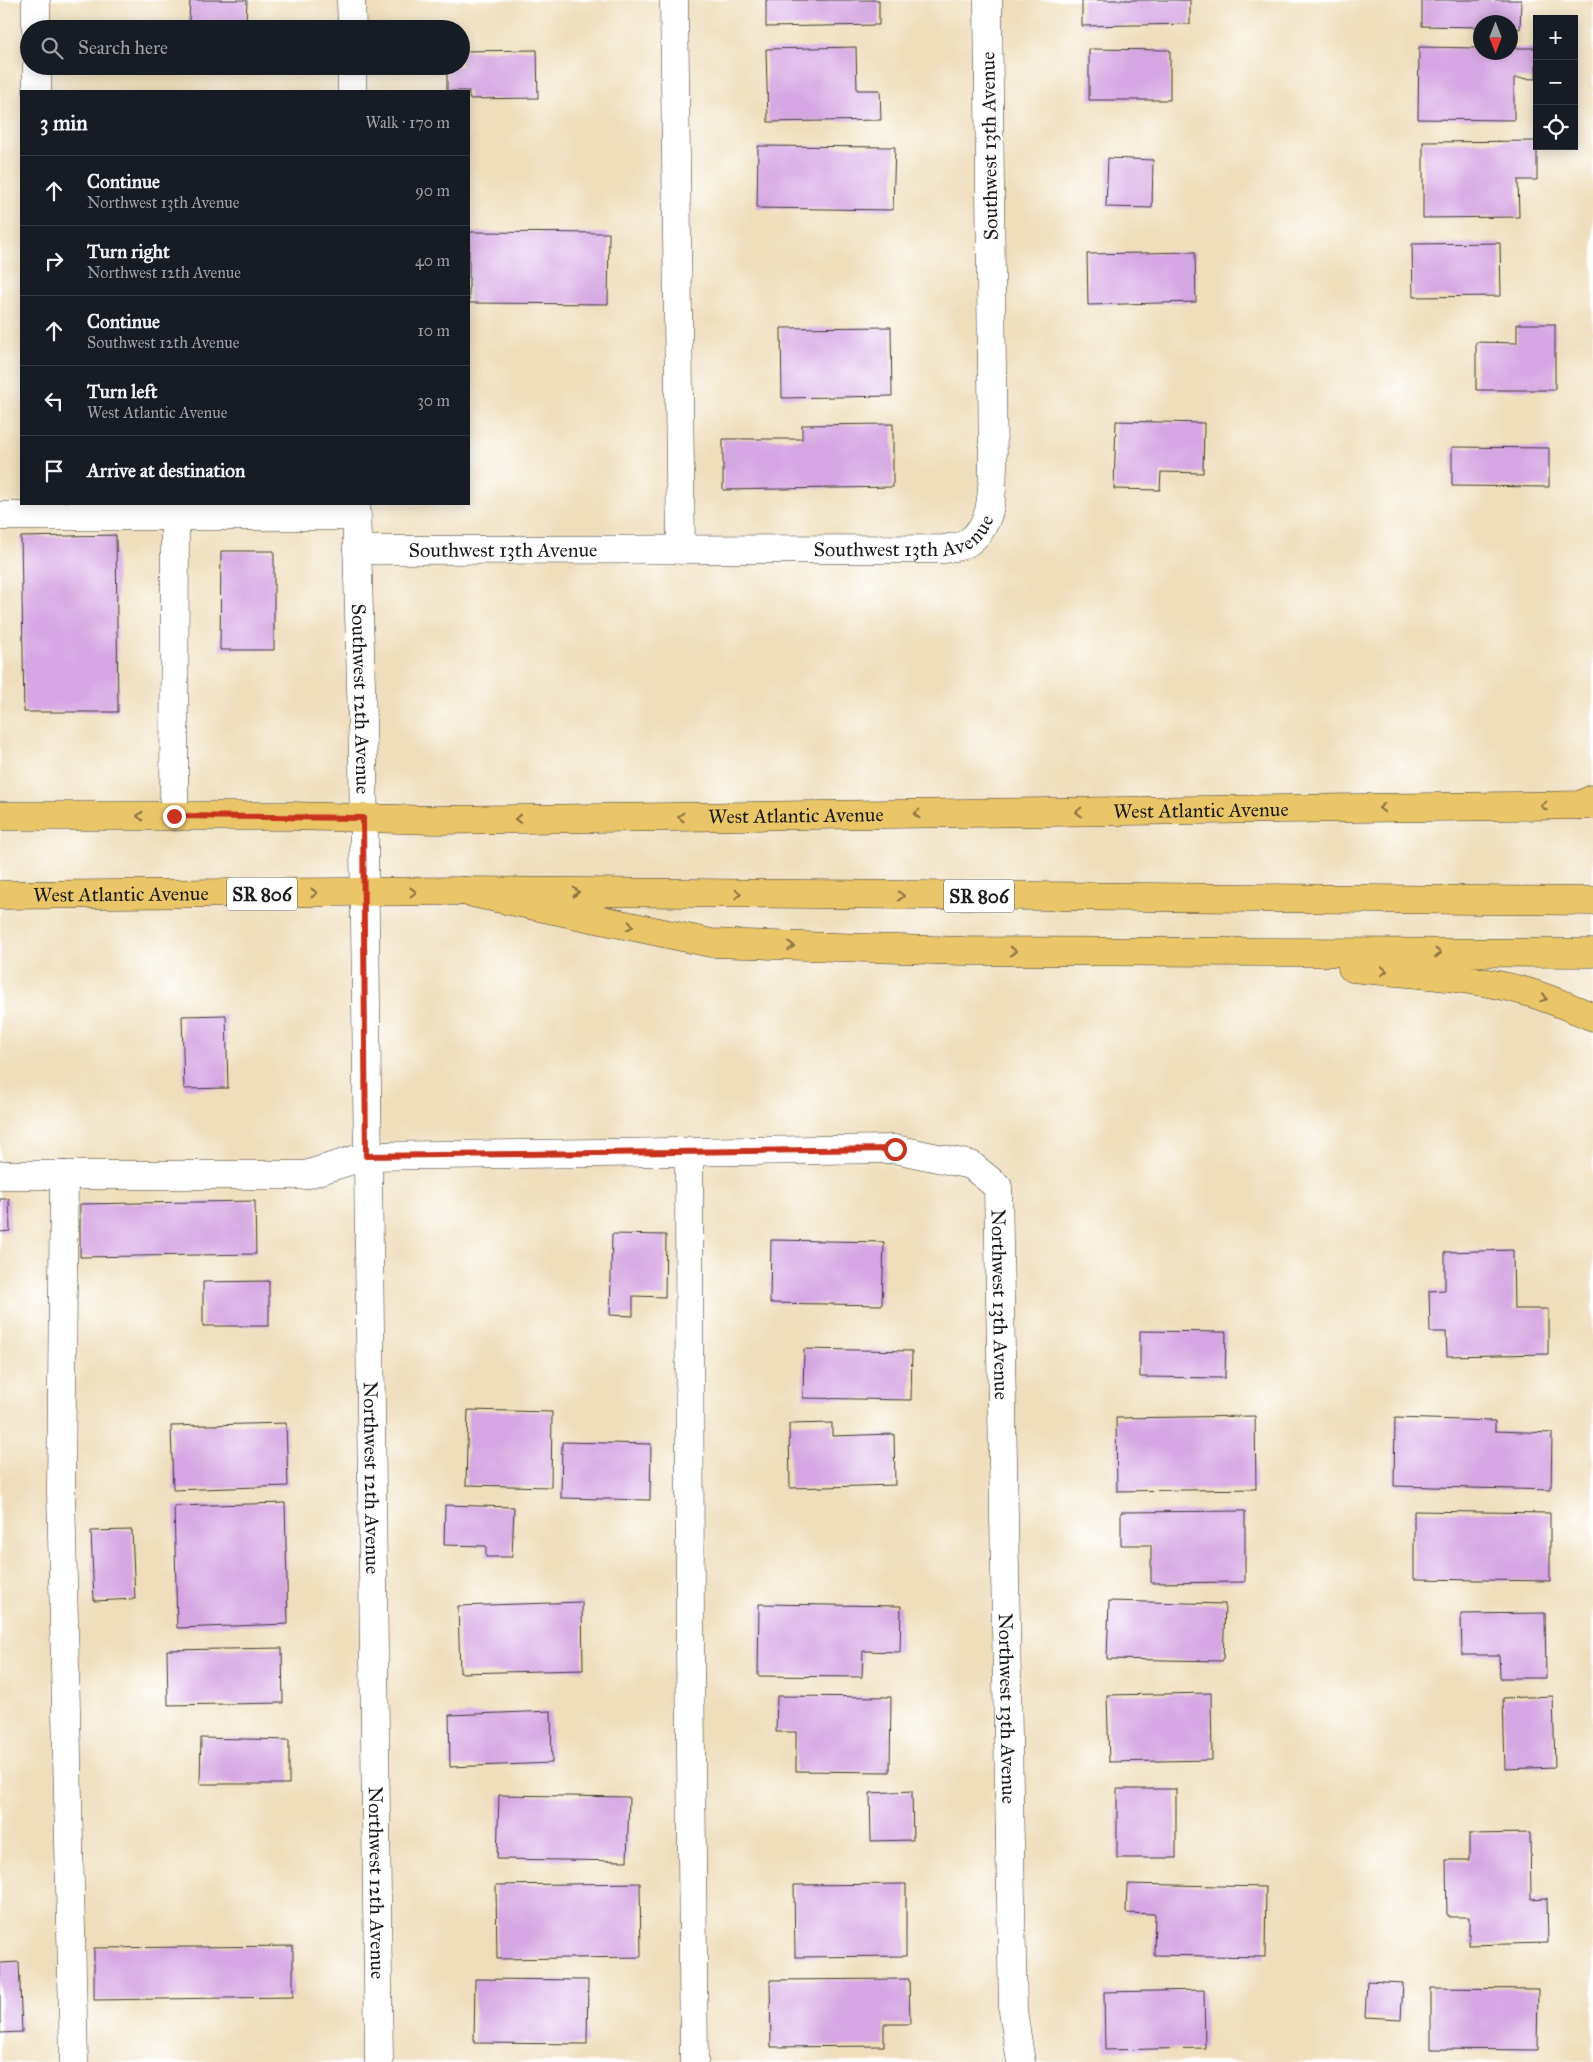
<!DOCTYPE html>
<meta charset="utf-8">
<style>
body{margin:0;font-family:"IM FELL Great Primer",serif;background:#20242c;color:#f1f3f6}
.controls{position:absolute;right:15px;top:15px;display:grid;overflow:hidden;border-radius:0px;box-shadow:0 2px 12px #0003}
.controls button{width:45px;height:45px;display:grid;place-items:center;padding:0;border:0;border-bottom:1px solid #363941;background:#171b24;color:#f1f3f6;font:25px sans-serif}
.compass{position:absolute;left:1473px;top:15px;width:45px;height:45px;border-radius:50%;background:#171b24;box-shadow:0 2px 12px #0003;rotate:180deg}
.stop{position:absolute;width:15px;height:15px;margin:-11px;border:4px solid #c8321e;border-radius:50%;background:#fff}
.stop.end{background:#c8321e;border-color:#fff;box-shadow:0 1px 5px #0008}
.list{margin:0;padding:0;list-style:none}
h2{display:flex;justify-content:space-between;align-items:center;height:65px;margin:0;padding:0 20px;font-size:21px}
h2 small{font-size:16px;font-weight:400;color:#9ea1a6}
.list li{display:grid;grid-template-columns:32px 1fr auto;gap:15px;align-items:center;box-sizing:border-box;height:70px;padding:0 20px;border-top:1px solid #363941}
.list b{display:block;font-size:19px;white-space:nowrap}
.list p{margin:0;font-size:16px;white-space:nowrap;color:#9ea1a6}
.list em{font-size:16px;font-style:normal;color:#9ea1a6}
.icon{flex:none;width:28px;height:28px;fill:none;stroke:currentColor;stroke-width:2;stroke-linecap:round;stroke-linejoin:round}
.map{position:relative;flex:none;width:1593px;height:2062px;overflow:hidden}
.search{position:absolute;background:#171b24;box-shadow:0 2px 12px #0003;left:20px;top:20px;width:450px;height:55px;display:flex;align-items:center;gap:12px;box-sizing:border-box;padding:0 18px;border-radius:28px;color:#9ea1a6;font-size:19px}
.panel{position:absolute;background:#171b24;box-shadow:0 2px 12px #0003;left:20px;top:90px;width:450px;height:415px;border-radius:0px}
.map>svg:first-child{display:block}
.building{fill:#d4a6e2}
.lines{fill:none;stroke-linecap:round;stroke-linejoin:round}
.minor-casing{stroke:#3c3934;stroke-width:29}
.major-casing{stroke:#3c3934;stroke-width:29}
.highway-casing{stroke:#3c3934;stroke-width:29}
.minor{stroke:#fff;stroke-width:28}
.major{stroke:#ebc669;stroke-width:28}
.highway{stroke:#ebc669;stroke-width:28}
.oneway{stroke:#847142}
.route{stroke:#c8321e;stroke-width:6}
.labels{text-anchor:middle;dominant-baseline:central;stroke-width:5;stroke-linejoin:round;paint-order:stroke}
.shield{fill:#fff;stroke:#606060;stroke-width:1}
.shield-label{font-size:19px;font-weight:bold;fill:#1c1c1c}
.street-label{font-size:20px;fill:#1c1c1c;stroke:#fff}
</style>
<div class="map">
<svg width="1593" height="2062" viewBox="0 0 1593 2062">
<rect width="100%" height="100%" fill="#fff"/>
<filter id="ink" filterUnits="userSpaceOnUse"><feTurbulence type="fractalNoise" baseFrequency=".02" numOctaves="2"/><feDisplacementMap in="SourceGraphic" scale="10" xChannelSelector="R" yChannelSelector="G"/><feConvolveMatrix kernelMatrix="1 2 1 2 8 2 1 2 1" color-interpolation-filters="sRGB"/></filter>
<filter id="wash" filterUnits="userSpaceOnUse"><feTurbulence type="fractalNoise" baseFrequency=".0096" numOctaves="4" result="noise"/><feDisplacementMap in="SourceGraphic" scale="20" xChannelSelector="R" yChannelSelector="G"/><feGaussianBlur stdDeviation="1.12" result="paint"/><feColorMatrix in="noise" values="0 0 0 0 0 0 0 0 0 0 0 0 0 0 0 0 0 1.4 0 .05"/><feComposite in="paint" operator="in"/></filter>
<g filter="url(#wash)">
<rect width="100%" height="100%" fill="#eedebc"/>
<g id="blocks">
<!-- building -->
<g class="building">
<polygon points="190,0 247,0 246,23 189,22"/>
<polygon points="766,0 879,0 879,25 766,27"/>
<polygon points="1082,0 1190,0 1190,24 1082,26"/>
<polygon points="1422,0 1521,0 1520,29 1510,28 1510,22 1480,22 1480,27 1422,26"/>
<polygon points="856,47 857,90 880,90 881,120 768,122 766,49"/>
<polygon points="1419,47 1480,48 1480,52 1510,52 1510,48 1536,48 1536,79 1514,78 1514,120 1418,119"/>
<polygon points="1089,49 1170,50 1170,100 1089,100"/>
<polygon points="537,50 538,98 469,99 469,91 447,91 447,66 461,66 461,51"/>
<polygon points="1537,141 1537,180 1518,180 1519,217 1423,218 1423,142"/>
<polygon points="758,146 895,147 893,210 757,208"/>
<polygon points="1108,158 1153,160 1152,208 1106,207"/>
<polygon points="469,232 609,233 608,304 469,303"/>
<polygon points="1500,243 1501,296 1413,297 1412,244"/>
<polygon points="1195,252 1196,302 1088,305 1087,254"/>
<polygon points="1517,324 1555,324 1555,390 1476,390 1476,342 1517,343"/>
<polygon points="891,327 892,396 782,398 781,328"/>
<polygon points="1116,421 1204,423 1203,473 1161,472 1160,490 1114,489"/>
<polygon points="893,424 893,487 723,490 723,439 802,439 802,425"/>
<polygon points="1452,447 1549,448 1549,487 1452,486"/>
<polygon points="116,535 118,712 24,712 21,537"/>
<polygon points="221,551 274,551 274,650 220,650"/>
<polygon points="226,1015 228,1088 184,1089 182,1016"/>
<polygon points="0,1199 9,1199 10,1231 0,1232"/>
<polygon points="255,1201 256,1254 80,1257 80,1204"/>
<polygon points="612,1234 666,1235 665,1297 633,1296 633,1316 610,1315"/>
<polygon points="771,1240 884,1242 882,1305 770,1303"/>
<polygon points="1513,1250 1514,1309 1548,1309 1548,1354 1447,1356 1446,1332 1430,1332 1429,1291 1445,1290 1445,1252"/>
<polygon points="269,1281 269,1326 203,1326 203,1282"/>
<polygon points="1140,1331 1226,1332 1225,1378 1140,1377"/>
<polygon points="804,1349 912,1351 911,1400 803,1398"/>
<polygon points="468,1410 552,1412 551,1487 466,1485"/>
<polygon points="1255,1416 1256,1489 1117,1491 1116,1418"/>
<polygon points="1395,1418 1495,1421 1495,1431 1552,1433 1551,1490 1394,1486"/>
<polygon points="286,1423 288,1486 173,1490 171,1426"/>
<polygon points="832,1423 832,1436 894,1434 895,1485 790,1488 789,1424"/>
<polygon points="562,1442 651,1444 650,1500 561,1498"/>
<polygon points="285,1503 288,1624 177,1628 174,1506"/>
<polygon points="445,1505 514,1507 512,1557 486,1557 486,1546 444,1545"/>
<polygon points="1245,1511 1245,1582 1151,1583 1151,1545 1121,1545 1121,1512"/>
<polygon points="1414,1511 1550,1513 1550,1581 1414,1579"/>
<polygon points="132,1530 135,1599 94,1601 91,1531"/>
<polygon points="1109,1601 1225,1604 1223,1661 1107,1659"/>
<polygon points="582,1602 583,1670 460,1673 458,1606"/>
<polygon points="759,1604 901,1606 900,1652 863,1651 862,1677 758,1676"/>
<polygon points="1545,1613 1546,1678 1500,1678 1499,1655 1462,1655 1461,1614"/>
<polygon points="282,1648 283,1703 168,1705 167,1650"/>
<polygon points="1211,1693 1212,1760 1109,1762 1107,1695"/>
<polygon points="777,1696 891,1697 890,1772 796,1771 796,1732 776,1732"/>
<polygon points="1553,1696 1555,1767 1505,1769 1503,1698"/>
<polygon points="551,1711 552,1763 450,1767 449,1715"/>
<polygon points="201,1738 289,1740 289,1784 200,1784"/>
<rect x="1117" y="1789" width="59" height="69"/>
<polygon points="912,1791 913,1840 871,1841 870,1793"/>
<polygon points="499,1795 629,1797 627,1861 497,1859"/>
<polygon points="1530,1833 1531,1899 1547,1898 1548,1943 1469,1945 1469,1917 1447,1917 1446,1860 1469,1860 1469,1834"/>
<polygon points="640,1883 641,1957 497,1959 496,1885"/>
<polygon points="906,1884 906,1956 795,1957 794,1885"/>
<polygon points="1127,1884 1266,1887 1265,1957 1154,1955 1155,1914 1126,1913"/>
<polygon points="293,1946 293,1997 94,2000 94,1948"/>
<polygon points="19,1962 22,2032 0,2033 0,1963"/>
<polygon points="475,1979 588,1980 587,2044 474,2043"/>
<polygon points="909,1979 910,2024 884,2024 884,2046 771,2047 770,1980"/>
<polygon points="1367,1981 1403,1983 1401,2019 1365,2017"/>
<polygon points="1431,1988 1538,1989 1537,2050 1431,2049"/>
<polygon points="1204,1990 1205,2048 1105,2050 1104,1992"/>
</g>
</g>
</g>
<g filter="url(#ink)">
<use href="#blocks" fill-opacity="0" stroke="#3c3934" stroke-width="1"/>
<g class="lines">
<defs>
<g id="minor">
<polyline points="36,0 36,29"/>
<polyline points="351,0 352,29"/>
<polyline points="674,0 681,550"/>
<polyline points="37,66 37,91"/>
<polyline points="352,66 352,91"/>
<path id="s1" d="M356,504L363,759L379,2062"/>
<polyline points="0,516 357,516"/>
<path id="s2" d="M357,550L945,549C951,547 962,547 967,543C994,525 992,492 993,464L988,0"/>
<polyline points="174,816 175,516"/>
<polyline points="689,1151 690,1651 694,2062"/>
<path id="s3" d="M0,1175H305L366,1156L895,1149L971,1165L998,1187L1013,2011L1021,2062"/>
<polyline points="64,1175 61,1491 74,2062"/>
</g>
<g id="major">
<path id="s4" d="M0,816H293L435,820L1593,805"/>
<path id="s5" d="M0,895L463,891L1593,901"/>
</g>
<g id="highway">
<polyline points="1580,805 1593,799"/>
<polyline points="463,891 711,943 964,951 1593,953"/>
<path d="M1352,968C1409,974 1469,976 1524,991C1548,998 1570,1007 1593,1017"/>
</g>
</defs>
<!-- minor casing -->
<use href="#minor" class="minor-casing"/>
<!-- major casing -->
<use href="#major" class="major-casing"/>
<!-- highway casing -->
<use href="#highway" class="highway-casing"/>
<!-- minor -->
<use href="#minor" class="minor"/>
<!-- major -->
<use href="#major" class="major"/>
<!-- highway -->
<use href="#highway" class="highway"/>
</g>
<!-- one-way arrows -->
<defs><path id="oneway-chevron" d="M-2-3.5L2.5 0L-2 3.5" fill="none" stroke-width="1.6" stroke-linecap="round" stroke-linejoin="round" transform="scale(1.25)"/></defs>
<g class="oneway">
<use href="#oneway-chevron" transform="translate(1544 806) rotate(179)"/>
<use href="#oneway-chevron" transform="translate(1382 808) rotate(179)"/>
<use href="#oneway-chevron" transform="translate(1079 812) rotate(179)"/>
<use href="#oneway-chevron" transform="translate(917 814) rotate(179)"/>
<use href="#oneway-chevron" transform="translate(140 816) rotate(180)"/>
<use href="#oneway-chevron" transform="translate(681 817) rotate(179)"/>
<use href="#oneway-chevron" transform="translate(518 819) rotate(179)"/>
<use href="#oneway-chevron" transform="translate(413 892) rotate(-1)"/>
<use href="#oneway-chevron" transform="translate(576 892) rotate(1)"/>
<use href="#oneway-chevron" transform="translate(314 893)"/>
<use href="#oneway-chevron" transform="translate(738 894) rotate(1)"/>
<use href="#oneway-chevron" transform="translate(901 896) rotate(1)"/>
<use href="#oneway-chevron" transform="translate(630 926) rotate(12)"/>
<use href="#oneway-chevron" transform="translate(791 946) rotate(2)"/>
<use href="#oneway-chevron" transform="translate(1013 951)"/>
<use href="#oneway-chevron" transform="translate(1438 953)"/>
<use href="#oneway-chevron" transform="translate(1384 971) rotate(6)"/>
<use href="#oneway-chevron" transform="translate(1544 998) rotate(18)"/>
</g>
</g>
<g class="lines" filter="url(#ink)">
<!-- route -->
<polyline class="route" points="174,816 363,818 366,1156 895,1149"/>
</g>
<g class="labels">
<!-- shield labels -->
<g class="shield">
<rect x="227" y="877.5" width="70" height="33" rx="4"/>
<rect x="944" y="879.5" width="70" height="33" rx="4"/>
</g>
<g class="shield-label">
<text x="262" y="894">SR 806</text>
<text x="979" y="896">SR 806</text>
</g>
<!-- street labels -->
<g class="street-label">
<text transform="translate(989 146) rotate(-91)">Southwest 13th Avenue</text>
<text stroke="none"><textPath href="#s2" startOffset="551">Southwest 13th Avenue</textPath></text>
<text stroke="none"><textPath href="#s2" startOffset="146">Southwest 13th Avenue</textPath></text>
<text stroke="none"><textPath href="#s1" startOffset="195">Southwest 12th Avenue</textPath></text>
<text stroke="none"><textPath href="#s4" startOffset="1201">West Atlantic Avenue</textPath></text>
<text stroke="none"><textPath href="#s4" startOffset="796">West Atlantic Avenue</textPath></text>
<text stroke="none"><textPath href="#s5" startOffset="121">West Atlantic Avenue</textPath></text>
<text stroke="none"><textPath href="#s3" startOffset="1128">Northwest 13th Avenue</textPath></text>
<text stroke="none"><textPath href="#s1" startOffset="974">Northwest 12th Avenue</textPath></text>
<text stroke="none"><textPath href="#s3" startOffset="1532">Northwest 13th Avenue</textPath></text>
<text stroke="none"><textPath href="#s1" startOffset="1379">Northwest 12th Avenue</textPath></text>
</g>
</g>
</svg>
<div class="controls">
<button>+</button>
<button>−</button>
<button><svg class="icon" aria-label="locate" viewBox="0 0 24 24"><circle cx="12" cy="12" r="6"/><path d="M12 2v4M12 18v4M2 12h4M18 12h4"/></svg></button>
</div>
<svg class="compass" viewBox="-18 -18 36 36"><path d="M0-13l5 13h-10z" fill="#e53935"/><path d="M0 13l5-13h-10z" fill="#9ea1a6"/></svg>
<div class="stop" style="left:895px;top:1149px"></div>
<div class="stop end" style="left:174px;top:816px"></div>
<div class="search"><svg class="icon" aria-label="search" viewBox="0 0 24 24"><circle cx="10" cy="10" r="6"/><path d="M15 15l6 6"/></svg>Search here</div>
<section class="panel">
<h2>3 min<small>Walk · 170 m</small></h2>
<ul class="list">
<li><svg class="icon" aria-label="ahead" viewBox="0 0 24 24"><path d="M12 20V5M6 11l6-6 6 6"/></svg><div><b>Continue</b><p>Northwest 13th Avenue</p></div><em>90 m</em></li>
<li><svg class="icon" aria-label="right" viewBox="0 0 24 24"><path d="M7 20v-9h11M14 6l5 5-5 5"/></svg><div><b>Turn right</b><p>Northwest 12th Avenue</p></div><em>40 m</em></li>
<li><svg class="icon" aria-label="ahead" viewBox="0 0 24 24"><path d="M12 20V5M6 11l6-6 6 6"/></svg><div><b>Continue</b><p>Southwest 12th Avenue</p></div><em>10 m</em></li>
<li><svg class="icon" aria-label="left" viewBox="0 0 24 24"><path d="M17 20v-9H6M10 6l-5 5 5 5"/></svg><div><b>Turn left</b><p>West Atlantic Avenue</p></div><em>30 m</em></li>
<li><svg class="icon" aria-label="arrive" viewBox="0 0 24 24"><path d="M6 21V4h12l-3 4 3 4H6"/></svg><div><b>Arrive at destination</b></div></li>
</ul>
</section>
</div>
